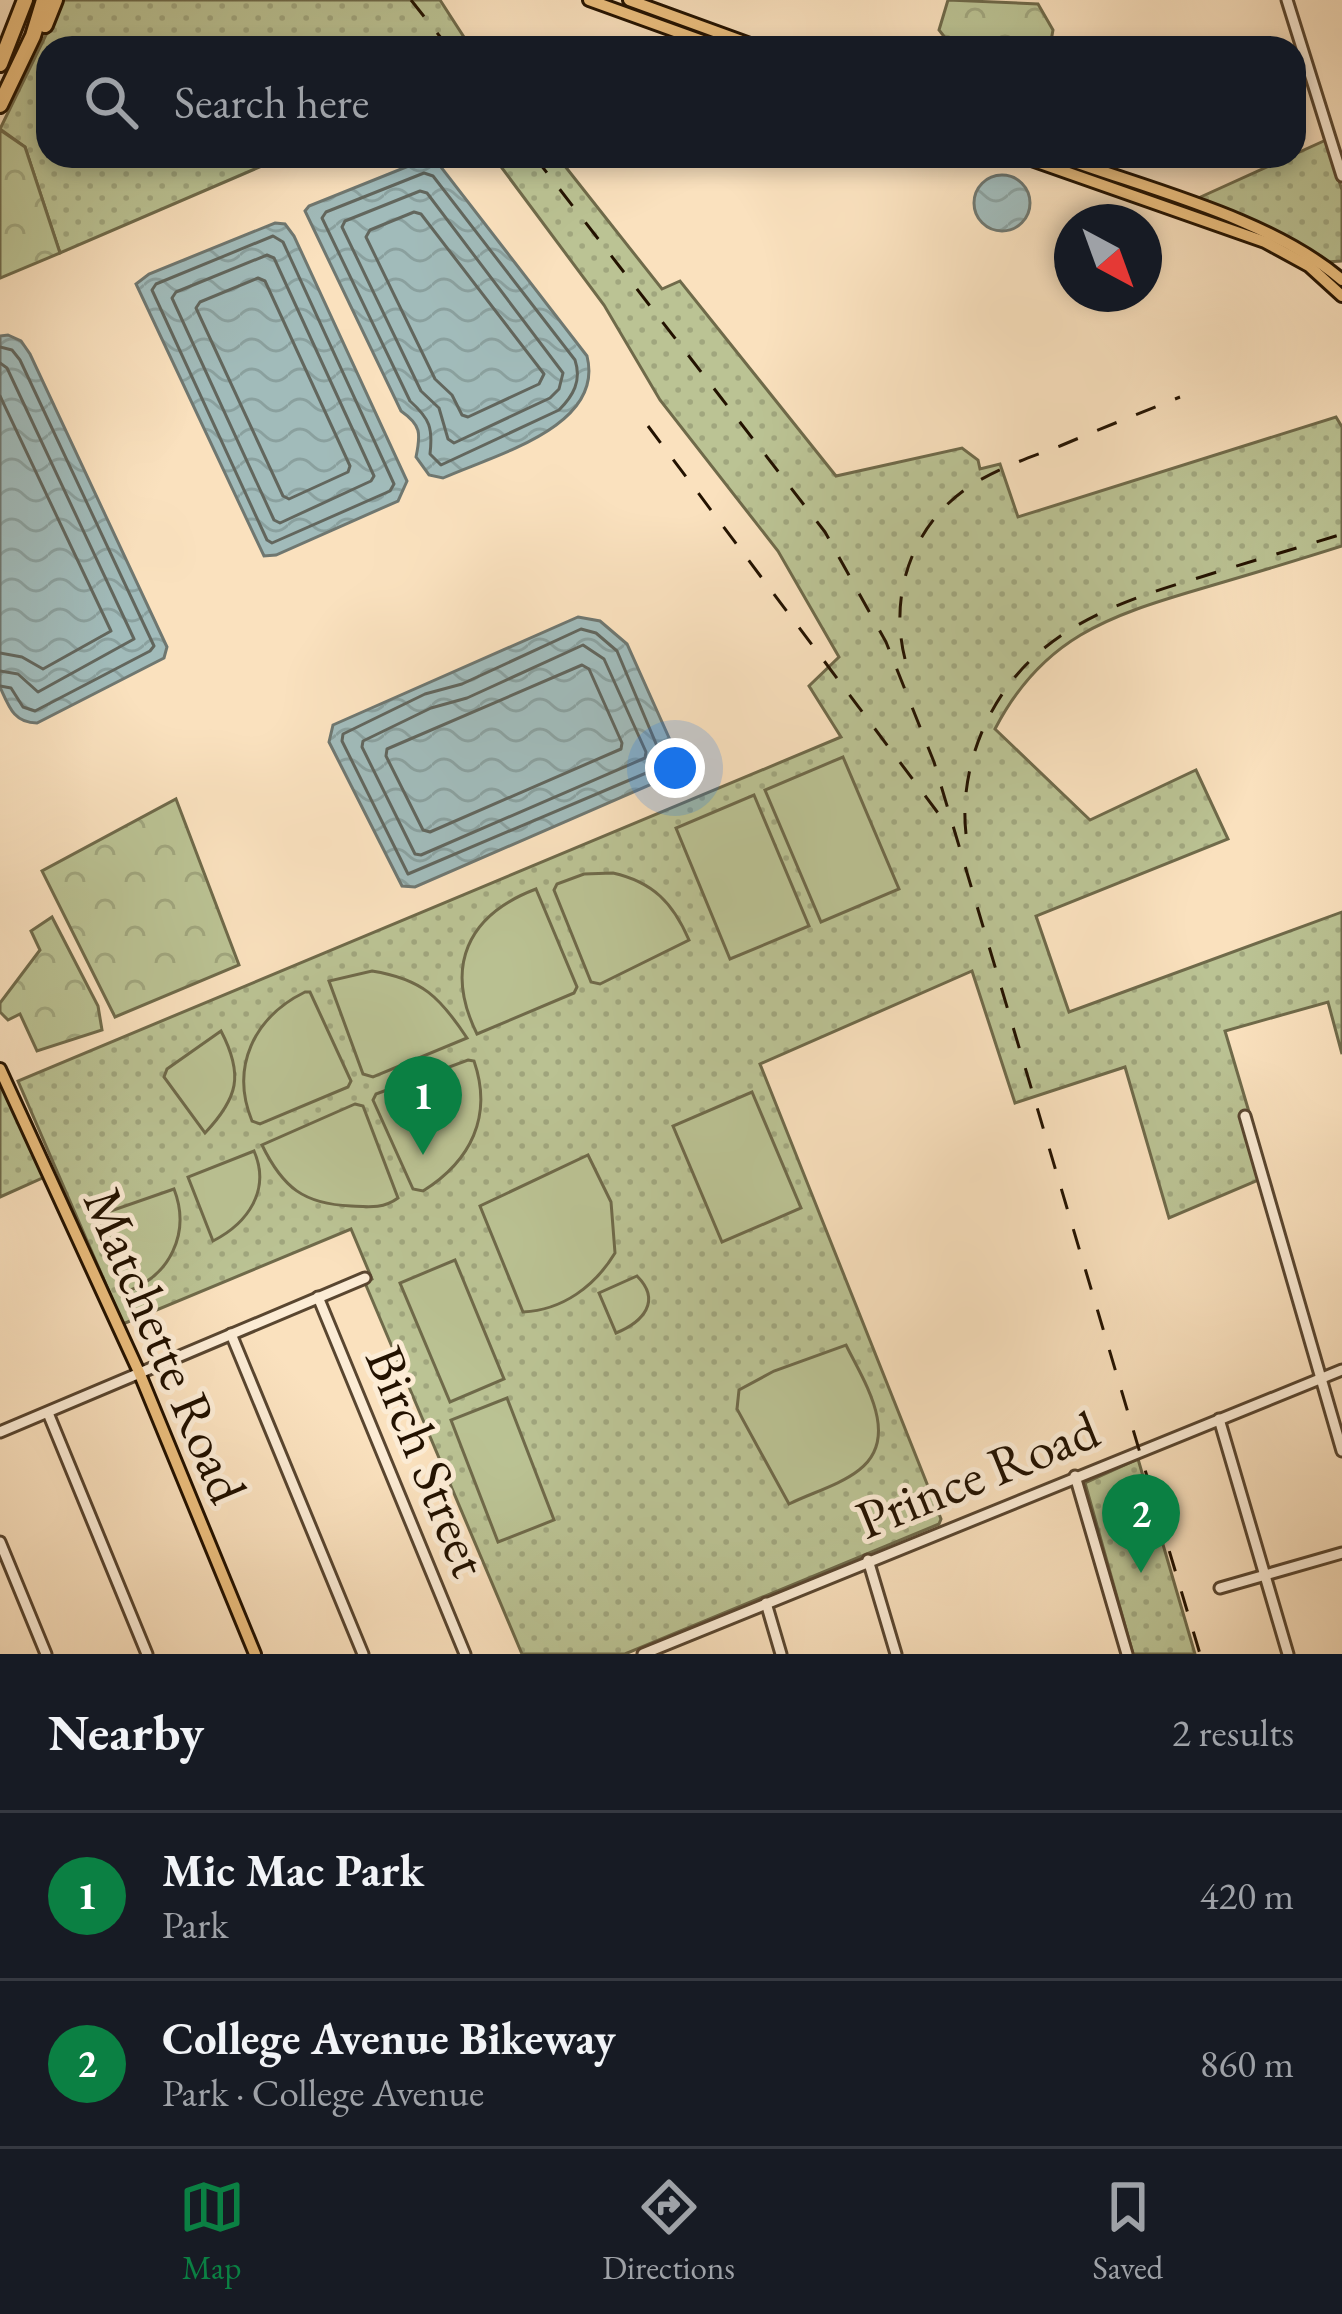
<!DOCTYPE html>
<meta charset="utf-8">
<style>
body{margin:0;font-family:"EB Garamond",serif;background:#242831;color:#f1f3f6}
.compass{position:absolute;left:1054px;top:204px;width:108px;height:108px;border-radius:50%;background:#171b24;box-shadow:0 6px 18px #0003;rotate:139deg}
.you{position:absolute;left:675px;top:768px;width:42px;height:42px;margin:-30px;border:9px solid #fff;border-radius:50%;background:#1a73e8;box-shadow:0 0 0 18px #1a73e833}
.badge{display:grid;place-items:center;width:78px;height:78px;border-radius:50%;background:#0b8043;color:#fff;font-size:39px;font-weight:700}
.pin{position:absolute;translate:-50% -99px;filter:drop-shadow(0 3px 6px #0008)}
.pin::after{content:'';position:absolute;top:63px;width:42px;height:36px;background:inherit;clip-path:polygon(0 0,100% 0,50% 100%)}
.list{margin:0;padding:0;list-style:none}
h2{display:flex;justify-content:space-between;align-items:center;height:156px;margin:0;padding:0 48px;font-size:51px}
h2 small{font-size:39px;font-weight:400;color:#9ea1a6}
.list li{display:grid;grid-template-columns:78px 1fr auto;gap:36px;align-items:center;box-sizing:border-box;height:168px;padding:0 48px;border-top:3px solid #363941}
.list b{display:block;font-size:45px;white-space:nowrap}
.list p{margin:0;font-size:39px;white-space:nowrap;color:#9ea1a6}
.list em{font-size:39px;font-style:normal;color:#9ea1a6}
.icon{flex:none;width:66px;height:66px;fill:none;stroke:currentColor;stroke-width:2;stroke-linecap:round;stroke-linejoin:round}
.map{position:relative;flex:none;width:1342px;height:1654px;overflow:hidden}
.search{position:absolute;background:#171b24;box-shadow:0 6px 18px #0003;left:36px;right:36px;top:36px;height:132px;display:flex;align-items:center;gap:30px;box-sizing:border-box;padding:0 42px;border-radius:36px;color:#9ea1a6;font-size:45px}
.sheet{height:492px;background:#171b24}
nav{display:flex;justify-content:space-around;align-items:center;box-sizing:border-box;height:168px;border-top:3px solid #363941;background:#171b24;font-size:33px;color:#9ea1a6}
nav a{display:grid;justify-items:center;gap:6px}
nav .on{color:#0b8043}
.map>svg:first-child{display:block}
.grass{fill:url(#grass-dots);stroke:#6f6a4a;stroke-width:3}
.forest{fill:url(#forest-crowns);stroke:#6f6a4a;stroke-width:3}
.pitch{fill:#bbc394;stroke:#6f6a4a;stroke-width:3}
.water{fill:url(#water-waves);stroke:#6f7770;stroke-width:3}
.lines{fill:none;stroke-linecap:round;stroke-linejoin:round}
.shore{stroke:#62665d;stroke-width:3}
.minor-casing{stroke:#594630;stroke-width:15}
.major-casing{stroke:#231200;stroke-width:16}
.highway-casing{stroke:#231200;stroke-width:20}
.minor{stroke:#fcecd5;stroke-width:9}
.major{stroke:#edc07f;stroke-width:10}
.highway{stroke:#edc07f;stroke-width:14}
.rail{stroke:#231200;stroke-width:3;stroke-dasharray:21 21;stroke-linecap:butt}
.labels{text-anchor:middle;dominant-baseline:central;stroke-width:10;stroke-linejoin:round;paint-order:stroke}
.street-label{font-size:54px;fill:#231200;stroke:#fcecd5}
</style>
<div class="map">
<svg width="1342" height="1654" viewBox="0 0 1342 1654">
<defs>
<pattern id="grass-dots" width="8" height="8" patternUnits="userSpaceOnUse" patternTransform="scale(3)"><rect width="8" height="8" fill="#bbc394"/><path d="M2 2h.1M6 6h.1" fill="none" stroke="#a0a67e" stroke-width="1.8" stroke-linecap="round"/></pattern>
<pattern id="forest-crowns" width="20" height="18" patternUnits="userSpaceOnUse" patternTransform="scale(3)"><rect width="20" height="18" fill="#bbc394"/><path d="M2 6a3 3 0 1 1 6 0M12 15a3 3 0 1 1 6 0" fill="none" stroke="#a0a67e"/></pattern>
<pattern id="water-waves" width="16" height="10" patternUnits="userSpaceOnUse" patternTransform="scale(3)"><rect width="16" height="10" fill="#a1bbba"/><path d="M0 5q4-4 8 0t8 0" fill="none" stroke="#8aa09e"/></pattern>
</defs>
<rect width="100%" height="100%" fill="#fae1be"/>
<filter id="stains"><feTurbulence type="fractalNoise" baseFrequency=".00167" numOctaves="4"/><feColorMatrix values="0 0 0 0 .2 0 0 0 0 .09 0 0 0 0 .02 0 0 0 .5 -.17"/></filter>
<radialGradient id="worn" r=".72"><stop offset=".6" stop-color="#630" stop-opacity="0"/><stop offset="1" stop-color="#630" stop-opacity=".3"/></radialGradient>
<!-- grass -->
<g class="grass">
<polygon points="63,0 440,0 471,48 48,48 48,156 285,156 60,253 25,147 0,129"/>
<polygon points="1326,140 1342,190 1342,261 1326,262 1266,226 1194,200"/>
<path d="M493,156H557L662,289L680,281L836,476L962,448L978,460L980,469L1000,464L1018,517L1336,417L1342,427V546C1295,561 1248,575 1200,589C1108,616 1042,638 995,729L1090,820L1196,770L1228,839L1036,916L1069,1012L1342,912V1054L1328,1002L1225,1031L1268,1176L1169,1218L1125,1067L1015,1103L972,971L760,1064L941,1519L939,1524L625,1654H522L365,1283L372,1279L351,1229L123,1324L18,1081L841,737L809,686L839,657L778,551L660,400L604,305Z"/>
<polygon points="0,1070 49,1175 0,1197"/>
<polygon points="1138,1459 1195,1654 1133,1654 1085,1483"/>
</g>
<!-- forest -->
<g class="forest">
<polygon points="948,0 1038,4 1053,30 1050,46 953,48 939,30"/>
<polygon points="0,130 25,147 60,253 0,278"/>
<polygon points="176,799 239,965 115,1017 42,871"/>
<polygon points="52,917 98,1006 102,1030 37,1051 20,1014 8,1020 0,1012 0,1003 40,950 31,931"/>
</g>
<!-- pitch -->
<g class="pitch">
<polygon points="843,757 899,889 821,922 765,790"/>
<polygon points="754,795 809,926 730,959 676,828"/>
<path d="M613,873C653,882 673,903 689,940L600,984L591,982L554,890L557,884L584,874Z"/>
<path d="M536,889L577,987L574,993L477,1034C444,967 467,915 536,889Z"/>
<path d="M372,971C422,979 440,997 467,1038L373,1077L363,1074L329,981Z"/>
<path d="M305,992H310L351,1081L348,1087L260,1124L252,1121C230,1067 254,1017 305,992Z"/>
<path d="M221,1031C244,1075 238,1098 205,1133L164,1077L167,1069Z"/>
<path d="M468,1060L474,1061C493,1116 471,1161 423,1191L413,1189L373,1100L376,1094Z"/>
<polygon points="752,1092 801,1208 722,1242 673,1126"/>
<path d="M355,1104L363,1106L398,1198C383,1209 369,1207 351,1206C304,1204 283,1188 262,1145Z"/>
<path d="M254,1151C271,1190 248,1223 213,1241L188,1177Z"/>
<path d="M588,1155L611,1202L615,1253C595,1286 563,1310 523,1312L480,1206Z"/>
<path d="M174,1189C191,1233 170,1277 125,1292L98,1220L102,1214Z"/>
<polygon points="455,1260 504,1379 450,1402 400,1283"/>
<path d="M637,1276C662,1301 643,1322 616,1333L599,1293Z"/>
<path d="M846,1345C863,1380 902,1437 859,1470C840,1485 811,1493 789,1504L737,1409L739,1390L774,1371Z"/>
<polygon points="507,1398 554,1520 498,1542 451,1420"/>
</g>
<!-- water -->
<g class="water">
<path d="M421,161H432L441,167L587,356C605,427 494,455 443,478L429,475L416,457C421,433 421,425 401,411L305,211L309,206Z"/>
<circle cx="1002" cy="203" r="28"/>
<polygon points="275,223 285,224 294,236 407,481 398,501 276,555 264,556 136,284 149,274"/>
<path d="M8,335L21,341L30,354L167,647L164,658L37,723C14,723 9,707 0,687V336Z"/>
<polygon points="578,617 600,621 627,644 679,760 675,774 415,887 402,886 329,742 333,725"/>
</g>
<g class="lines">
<!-- shore -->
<g class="shore">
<path d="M424,173L433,176L575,360C582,381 573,396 559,410L441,465L430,454C433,428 430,419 410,401L322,218L326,212Z"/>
<polygon points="420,191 427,193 563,373 559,389 550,398 454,443 448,439 439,408 421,391 342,227 345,221"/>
<polygon points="414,212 421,214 544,374 539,384 468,417 462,415 452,395 435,379 366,237 370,230"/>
<polygon points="273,236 283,242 394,484 390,491 272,543 267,540 152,290 156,284"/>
<polygon points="267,255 274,258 374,476 371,481 280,523 274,520 172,298 176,292"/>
<polygon points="258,278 265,281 350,466 348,472 289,499 283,496 196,308 200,302"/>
<polyline points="0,347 12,350 20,360 154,646 150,651 35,711 23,707 11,688 0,686"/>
<polyline points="0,363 7,368 134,639 38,692 18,674 0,671"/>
<polyline points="0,396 111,631 43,669 22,657 0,653"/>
<polygon points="581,629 596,633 617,651 665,765 408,874 342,741 343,734 425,694 462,684"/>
<polygon points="583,645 604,659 646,752 645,758 421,855 415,854 362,747 363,741 431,708 467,698"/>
<polygon points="582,665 589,669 622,743 621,749 430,832 423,830 386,756 387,749"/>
</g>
<defs>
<g id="minor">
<polyline points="1287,0 1342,176"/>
<polyline points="1245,1116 1342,1451"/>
<polyline points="318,1297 465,1654"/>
<polyline points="231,1334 363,1654"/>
<polyline points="48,1413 147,1654"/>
<polyline points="1219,1419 1288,1654"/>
<polyline points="0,1432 365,1278"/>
<polyline points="1075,1476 1127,1654"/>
<polyline points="0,1542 46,1654"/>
<polyline points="868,1560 896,1654"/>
<polyline points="1220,1588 1342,1553"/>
<polyline points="766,1603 781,1654"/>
<polyline points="643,1654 1342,1370"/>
</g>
<g id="major">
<polyline points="589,0 722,48"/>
<polyline points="629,0 761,48"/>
<polyline points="1020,156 1265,242 1309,266 1342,296"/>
<path d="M1058,156C1148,189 1270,218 1342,280"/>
<polyline points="0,1069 139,1372 255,1654"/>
</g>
<g id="highway">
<polyline points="45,25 55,0"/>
<polyline points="0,64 25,0"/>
<polyline points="0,105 33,36 44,0"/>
</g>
</defs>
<!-- minor casing -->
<use href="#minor" class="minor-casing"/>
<!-- major casing -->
<use href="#major" class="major-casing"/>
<!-- highway casing -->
<use href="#highway" class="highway-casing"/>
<!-- minor -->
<use href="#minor" class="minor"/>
<!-- major -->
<use href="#major" class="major"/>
<!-- highway -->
<use href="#highway" class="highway"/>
<!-- rail -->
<g class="rail">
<polyline points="411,0 449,48"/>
<polyline points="534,156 825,532 886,642 934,762 1200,1654"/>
<polyline points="648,426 944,821"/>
<path d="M905,659C888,592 914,520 975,483C1001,467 1031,457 1060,446C1100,429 1140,413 1180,397"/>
<path d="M966,834C962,798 969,761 984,727C1026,634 1110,604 1201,577C1248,562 1295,549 1342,534"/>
</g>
</g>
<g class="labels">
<!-- street labels -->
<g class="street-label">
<text transform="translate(166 1345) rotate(67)">Matchette Road</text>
<text transform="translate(428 1461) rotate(68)">Birch Street</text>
<text transform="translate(977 1474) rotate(-22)">Prince Road</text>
</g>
</g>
<rect width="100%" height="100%" filter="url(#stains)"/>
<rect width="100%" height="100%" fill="url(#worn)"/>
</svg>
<svg class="compass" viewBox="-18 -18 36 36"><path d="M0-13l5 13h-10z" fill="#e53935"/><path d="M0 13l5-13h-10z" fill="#9ea1a6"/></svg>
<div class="you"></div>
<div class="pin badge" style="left:423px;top:1155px">1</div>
<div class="pin badge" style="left:1141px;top:1573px">2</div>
<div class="search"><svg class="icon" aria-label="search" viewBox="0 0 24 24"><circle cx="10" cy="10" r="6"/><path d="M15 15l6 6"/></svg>Search here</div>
</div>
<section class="sheet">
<h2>Nearby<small>2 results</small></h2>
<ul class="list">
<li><span class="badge">1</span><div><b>Mic Mac Park</b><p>Park</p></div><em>420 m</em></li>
<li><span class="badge">2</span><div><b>College Avenue Bikeway</b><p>Park · College Avenue</p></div><em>860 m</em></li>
</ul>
</section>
<nav>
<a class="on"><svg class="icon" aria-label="map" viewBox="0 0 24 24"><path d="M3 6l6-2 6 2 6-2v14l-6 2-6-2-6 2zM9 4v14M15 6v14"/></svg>Map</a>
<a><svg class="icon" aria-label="directions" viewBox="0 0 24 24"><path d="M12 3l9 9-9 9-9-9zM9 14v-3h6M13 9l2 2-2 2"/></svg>Directions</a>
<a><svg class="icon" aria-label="saved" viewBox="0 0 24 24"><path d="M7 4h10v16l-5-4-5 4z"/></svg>Saved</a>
</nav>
